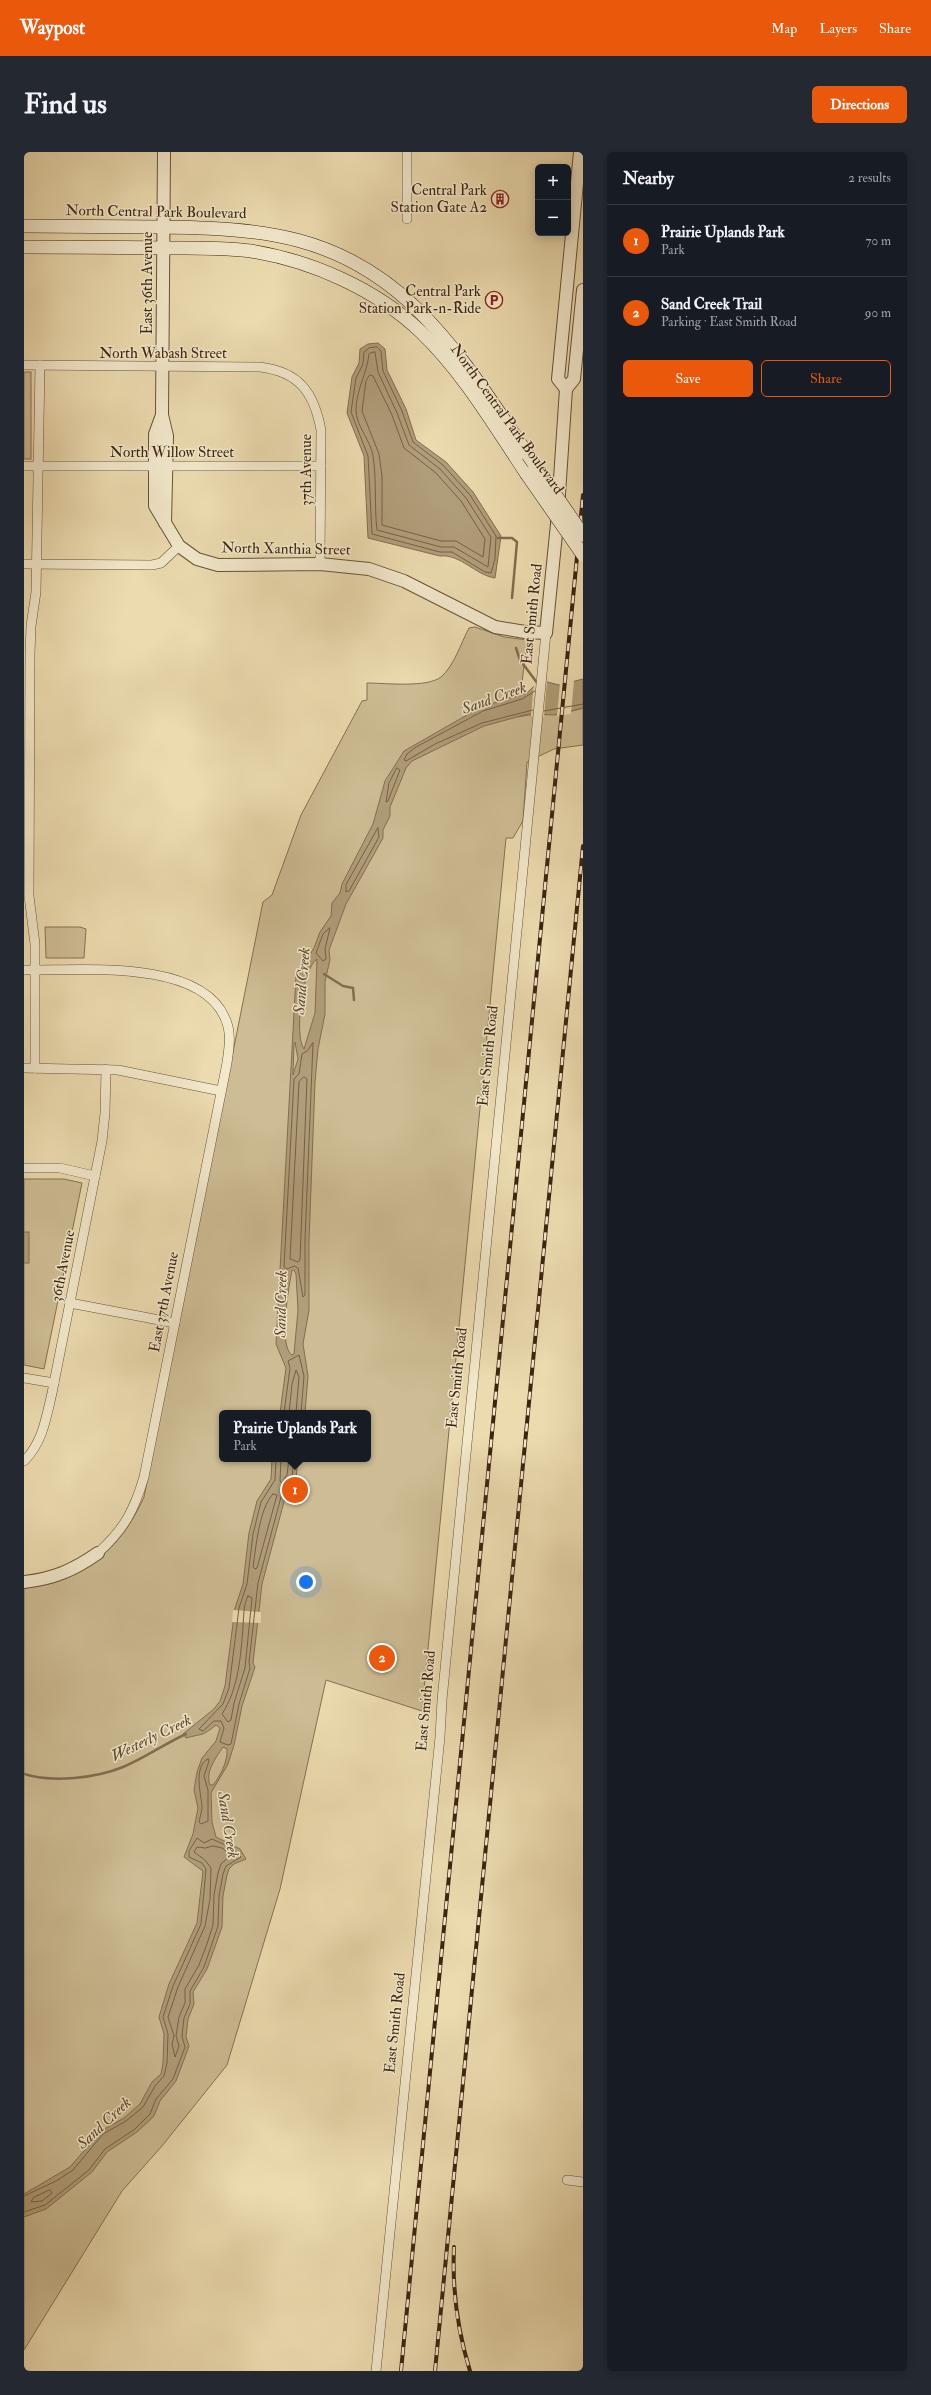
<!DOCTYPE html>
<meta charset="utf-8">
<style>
body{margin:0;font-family:"IM FELL Double Pica",serif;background:#242831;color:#f1f3f6}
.controls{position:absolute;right:12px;top:12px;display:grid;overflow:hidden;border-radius:6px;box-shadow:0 2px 10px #0003}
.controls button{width:36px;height:36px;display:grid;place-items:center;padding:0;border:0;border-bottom:1px solid #363941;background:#171b24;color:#f1f3f6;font:20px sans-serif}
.you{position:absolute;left:282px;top:1430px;width:14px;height:14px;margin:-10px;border:3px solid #fff;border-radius:50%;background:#1a73e8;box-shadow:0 0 0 6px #1a73e833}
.badge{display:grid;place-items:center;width:26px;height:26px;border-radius:50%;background:#ea580c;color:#fff;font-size:13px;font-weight:700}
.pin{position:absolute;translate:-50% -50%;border:2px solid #fff;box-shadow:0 1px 4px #0006}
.popup{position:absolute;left:195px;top:1258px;width:152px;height:52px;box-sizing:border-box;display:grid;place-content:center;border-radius:6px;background:#171b24;filter:drop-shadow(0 1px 3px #0005);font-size:13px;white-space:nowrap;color:#9ea1a6}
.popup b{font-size:15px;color:#f1f3f6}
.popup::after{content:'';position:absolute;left:50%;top:100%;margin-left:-8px;border:8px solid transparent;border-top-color:#171b24}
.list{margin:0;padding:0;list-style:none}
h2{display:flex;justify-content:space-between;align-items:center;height:52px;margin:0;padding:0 16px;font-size:17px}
h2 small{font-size:13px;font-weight:400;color:#9ea1a6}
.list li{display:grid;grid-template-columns:26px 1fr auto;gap:12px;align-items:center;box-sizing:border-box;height:72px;padding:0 16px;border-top:1px solid #363941}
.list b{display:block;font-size:15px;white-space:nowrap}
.list p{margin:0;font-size:13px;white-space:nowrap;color:#9ea1a6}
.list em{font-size:13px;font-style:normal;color:#9ea1a6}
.actions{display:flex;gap:8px;padding:12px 16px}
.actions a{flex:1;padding:9px 0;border:1px solid #ea580c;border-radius:6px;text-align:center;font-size:14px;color:#ea580c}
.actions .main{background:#ea580c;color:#fff}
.map{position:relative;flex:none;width:559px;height:2219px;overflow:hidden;border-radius:6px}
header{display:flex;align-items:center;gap:24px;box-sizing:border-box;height:56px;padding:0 20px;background:#ea580c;color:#fff}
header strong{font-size:19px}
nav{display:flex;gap:22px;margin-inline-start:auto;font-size:14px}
.intro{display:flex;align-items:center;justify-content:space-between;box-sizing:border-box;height:96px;padding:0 24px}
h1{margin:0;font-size:28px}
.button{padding:10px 18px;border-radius:6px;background:#ea580c;color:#fff;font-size:14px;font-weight:700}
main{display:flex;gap:24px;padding:0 24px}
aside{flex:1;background:#171b24;border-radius:6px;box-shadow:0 2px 10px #0003}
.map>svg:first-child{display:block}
.green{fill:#cdbc94;stroke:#857052;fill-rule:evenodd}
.water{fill:#b09d79;stroke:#826d4f;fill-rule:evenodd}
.pier{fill:#ebdbaf}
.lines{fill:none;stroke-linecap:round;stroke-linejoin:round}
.shore{stroke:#766045;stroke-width:1}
.stream{stroke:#826d4f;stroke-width:2.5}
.minor-casing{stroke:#685238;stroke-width:10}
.tertiary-casing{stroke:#685238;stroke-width:14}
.secondary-casing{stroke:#3d2411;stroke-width:14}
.minor{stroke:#f2e8cb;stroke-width:9}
.tertiary{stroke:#f2e8cb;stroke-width:12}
.secondary{stroke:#f2e8cb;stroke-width:13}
.rail-casing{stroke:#3d2411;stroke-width:4}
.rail{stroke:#f2e8cb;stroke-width:2.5;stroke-dasharray:8;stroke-linecap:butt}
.secondary-bridge-casing{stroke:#3d2411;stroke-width:14;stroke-linecap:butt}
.secondary-bridge{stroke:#f2e8cb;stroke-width:13}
.labels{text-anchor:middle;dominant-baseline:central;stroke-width:3;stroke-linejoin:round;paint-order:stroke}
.poi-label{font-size:15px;fill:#3d2411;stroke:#f2e8cb;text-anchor:end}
.street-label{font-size:15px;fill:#3d2411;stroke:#f2e8cb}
.water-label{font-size:16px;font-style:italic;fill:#604830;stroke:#f2e8cb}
</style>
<header>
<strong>Waypost</strong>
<nav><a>Map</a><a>Layers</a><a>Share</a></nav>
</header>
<div class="intro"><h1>Find us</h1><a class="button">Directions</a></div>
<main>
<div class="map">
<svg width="559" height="2219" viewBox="0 0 559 2219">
<rect width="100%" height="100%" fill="#ebdbaf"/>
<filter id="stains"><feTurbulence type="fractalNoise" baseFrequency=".005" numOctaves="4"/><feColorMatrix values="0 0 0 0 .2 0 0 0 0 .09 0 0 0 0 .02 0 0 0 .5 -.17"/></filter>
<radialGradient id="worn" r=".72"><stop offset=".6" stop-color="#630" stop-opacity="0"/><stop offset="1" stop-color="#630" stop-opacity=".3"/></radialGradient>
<!-- green -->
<g class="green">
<rect x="0" y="220" width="7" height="87"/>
<path d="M451,475L480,485L503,488L494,565C515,560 537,564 559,556V593L530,597L503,610L499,669L489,686H482L398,1559L302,1528L256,1737L203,1913L138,1994L98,2039L0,2198V1436C59,1428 96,1399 120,1345L239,750L248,743L277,663L338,549L343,548V531C361,531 403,536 417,525C430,514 437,491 445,476ZM198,1261H344V1307H198Z"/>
<polygon points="21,775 56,775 62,777 60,806 22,806"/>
<polygon points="0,1027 40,1027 58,1031 20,1217 0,1213"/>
</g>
<!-- water -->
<g class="water">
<path d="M354,191L361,197L363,218L382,257L392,288L422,310L449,340L477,384L471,426C451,423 437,402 416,404L344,386L340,304L323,261L328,225L335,211L336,197L344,192Z"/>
<path d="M559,527V556L531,563L504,562L460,574L388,609L382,616L366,655V664L359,678V686L322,752L305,798L306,808L301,829V862L294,897L291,930L285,1088V1158L279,1192L284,1224L281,1261H256L262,1216L252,1192L272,824L290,796L296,780L307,764L308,751L316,741L318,732L349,672L361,629L380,599L457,555L504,540L516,528L535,533ZM293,807L291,861L280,897C270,883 278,817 293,807ZM271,890L274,907L269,923L270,892ZM268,1118H270L272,1122L274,1158L270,1202L268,1203C254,1194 265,1133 268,1118Z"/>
<rect x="0" y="1080" width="5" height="31"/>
<path d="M248,1307H274L272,1326L261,1346L238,1432L229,1511L231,1515L218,1554L210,1593L204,1612L187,1641L188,1670L192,1685L216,1697L222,1707L210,1712L205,1717L203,1723L199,1744L198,1775L183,1817L169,1840L170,1852L164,1867L162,1885L165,1894L152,1929L136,1949L130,1964L113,1980L83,2000L68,2020L22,2057L0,2065V2042L46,2015L77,1979L100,1966L116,1952L128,1930L137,1922L139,1911L140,1882L135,1865L145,1832L173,1771L179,1719L160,1705L169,1682L174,1656L170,1638L173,1620L178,1606L192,1589L196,1576L192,1573C177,1585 180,1581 162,1586L159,1582L190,1557L196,1549L201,1534L211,1456L219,1432L225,1381L233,1349L247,1327ZM199,1595L203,1597C204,1609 196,1625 189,1633H186C181,1619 192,1606 199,1595Z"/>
</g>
<!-- pier -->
<g class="pier">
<polygon points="516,526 523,529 520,565 507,564 510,530"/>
<polygon points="550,528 547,562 533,564 536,531"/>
<polygon points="209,1458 237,1460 237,1471 208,1470"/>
</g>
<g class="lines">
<!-- shore -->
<g class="shore">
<polygon points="353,195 357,199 359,219 378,259 389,290 419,313 446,343 472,384 471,407 467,421 461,420 428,400 416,400 348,382 344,304 327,260 332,226 339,212 340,200 345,196"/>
<path d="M351,200L354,220L373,261L385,293L416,317L442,346L467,385L464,415L430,395H417L353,378C350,353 353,329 349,304C347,289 332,274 332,258C332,238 343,222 345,202Z"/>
<polygon points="346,223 349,224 368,263 380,296 412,321 437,349 461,387 459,405 432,389 417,389 358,373 358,324 355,302 338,259 342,229"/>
<polyline points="509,558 458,571 411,592 382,609 380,608 383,602 392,595 459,559 498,547 511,539"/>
<polyline points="520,559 559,552"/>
<polygon points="373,616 376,618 364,649 362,650 365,631"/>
<polygon points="354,676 355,685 325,739 322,740 322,733"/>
<polygon points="306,776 301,797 302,807 299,809 292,801 299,782"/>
<polygon points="289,891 281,1088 281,1143 279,1145 274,1116 270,1114 263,1117 260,1115 270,927 275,922 278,902 283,899"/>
<polygon points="280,925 283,927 276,1108 274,1110 266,1107 275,930"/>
<polyline points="260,1261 266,1216 264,1209 275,1203 280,1224 277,1261"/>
<polyline points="265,1261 268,1232 272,1218 275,1225 272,1261"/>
<polyline points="252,1307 251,1328 237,1350 229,1382 223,1432 215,1456 205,1536 199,1552 175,1577 179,1579 190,1569 197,1569 200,1576 196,1590 204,1593 207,1592 215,1552 226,1516 225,1510 234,1431 257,1345 268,1325 270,1307"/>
<polyline points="257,1307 256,1329 258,1331 263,1323 265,1307"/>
<path d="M249,1342L253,1343L233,1416L231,1417L229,1415C232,1395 235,1357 249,1342Z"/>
<path d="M224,1444L228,1446L221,1516L210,1551L207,1568L204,1570L198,1562C214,1538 217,1504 219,1474C220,1463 219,1454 224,1444Z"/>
<path d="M184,1607L185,1609L180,1624L184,1638V1669L177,1672L175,1670C176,1665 178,1659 178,1654C177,1642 169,1614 184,1607Z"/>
<polygon points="189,1694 198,1696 207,1703 197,1712 194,1721 190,1743 189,1773 183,1792 175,1813 161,1837 161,1851 155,1865 152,1884 155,1894 151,1905 148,1892 150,1884 144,1865 154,1835 181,1774 186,1747 187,1716 181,1708 170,1700 173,1695 181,1696"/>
<polygon points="26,2038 28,2041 18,2049 7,2050 9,2046"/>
<polyline points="0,2044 32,2029 49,2018 79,1982 102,1969 119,1955 131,1934 140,1924 143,1911 144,1882 139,1865 149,1834 177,1772 182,1717 178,1711 165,1705 165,1699 173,1686 180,1691 188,1687 208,1696 217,1705 202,1714 199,1722 195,1744 194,1774 180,1815 166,1839 166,1852 160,1866 158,1884 161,1895 149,1927 132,1947 126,1962 111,1977 81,1997 65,2018 21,2053 0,2060"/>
</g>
<!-- stream -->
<g class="stream">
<polyline points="474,386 488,386 493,390 488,446"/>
<polyline points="492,496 496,508 514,532"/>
<polyline points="300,822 319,834 329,836 330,848"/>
<path d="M0,1622C29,1631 72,1626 99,1615C121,1606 140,1592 162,1582"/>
</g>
<defs>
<g id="minor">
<polyline points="383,67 383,0"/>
<path d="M0,213L236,215C276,220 290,241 297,278L296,412"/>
<polyline points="0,314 297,314"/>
<polyline points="0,412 128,413 137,411 155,394"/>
<path d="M0,818C54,819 175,806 201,866C208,881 205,896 203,911L120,1325C110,1359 100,1377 74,1401"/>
<polyline points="0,916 94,918 197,939"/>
<polyline points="11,916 11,792 5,744 6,502 7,474 12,440 16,213"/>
<polyline points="0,1016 36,1016 71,1024"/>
<polyline points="46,1151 151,1171"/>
<polyline points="0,1226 30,1231"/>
<path d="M0,1309C19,1290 22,1266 28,1241L78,989L81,961L82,917"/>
<polyline points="543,2028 559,2030"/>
<polyline points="352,2219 416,1585 418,1548 522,481"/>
</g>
<g id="tertiary">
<polyline points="140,0 138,263 143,284 141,371"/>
<polyline points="542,237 534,227 556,0"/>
<polyline points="138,263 131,282 131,354 155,394 173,407 194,413 296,412 345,417 380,429 471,475 501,480 522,481 533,372 542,237 550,227 559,138"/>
<path d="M0,1430C29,1427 50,1418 74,1401"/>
</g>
<g id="secondary">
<path d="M0,74C45,74 91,75 136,75C237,76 316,82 393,157C437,200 469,252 504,303"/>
<path d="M0,95C46,95 93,95 139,96C168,96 198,95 227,99C288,109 352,137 397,180C439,220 470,273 502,321"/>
</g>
</defs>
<!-- minor casing -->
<use href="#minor" class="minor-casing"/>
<!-- tertiary casing -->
<use href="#tertiary" class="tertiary-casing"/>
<!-- secondary casing -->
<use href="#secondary" class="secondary-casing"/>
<!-- minor -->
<use href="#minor" class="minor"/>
<!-- tertiary -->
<use href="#tertiary" class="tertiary"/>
<!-- secondary -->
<use href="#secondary" class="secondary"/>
<defs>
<g id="rail">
<path d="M430,2095C428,2139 433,2177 446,2219"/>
<polyline points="377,2219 559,343"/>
<polyline points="411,2219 559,694"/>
</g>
</defs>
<!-- rail casing -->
<use href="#rail" class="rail-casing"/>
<!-- rail -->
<use href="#rail" class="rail"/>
<defs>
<g id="secondary-bridge">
<polyline points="504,303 559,383"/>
<polyline points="502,321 559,403"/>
</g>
</defs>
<!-- secondary-bridge casing -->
<use href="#secondary-bridge" class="secondary-bridge-casing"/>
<!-- secondary-bridge -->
<use href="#secondary-bridge" class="secondary-bridge"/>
</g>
<!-- icons -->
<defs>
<symbol id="building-ring" viewBox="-11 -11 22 22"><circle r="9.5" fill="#f2e8cb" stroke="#8f2418" stroke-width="1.5"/><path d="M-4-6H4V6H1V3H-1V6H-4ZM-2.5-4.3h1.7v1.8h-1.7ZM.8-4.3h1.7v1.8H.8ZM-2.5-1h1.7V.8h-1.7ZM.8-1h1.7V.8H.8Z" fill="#8f2418"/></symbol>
<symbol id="parking-ring" viewBox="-11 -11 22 22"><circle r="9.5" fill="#f2e8cb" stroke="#8f2418" stroke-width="1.5"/><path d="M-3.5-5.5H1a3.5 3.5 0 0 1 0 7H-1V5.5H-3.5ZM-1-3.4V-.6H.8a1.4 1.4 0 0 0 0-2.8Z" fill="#8f2418"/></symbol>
</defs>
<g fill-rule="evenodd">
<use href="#building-ring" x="466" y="37" width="20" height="20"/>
<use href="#parking-ring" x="460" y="138" width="20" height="20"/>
</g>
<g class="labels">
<!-- poi labels -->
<g class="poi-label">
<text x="463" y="38">Central Park<tspan x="463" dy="17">Station Gate A2</tspan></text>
<text x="457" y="139">Central Park<tspan x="457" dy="17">Station Park-n-Ride</tspan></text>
</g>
<!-- street labels -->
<g class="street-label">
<text transform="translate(132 60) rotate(1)">North Central Park Boulevard</text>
<text transform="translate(123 131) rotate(-90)">East 36th Avenue</text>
<text x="139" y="201">North Wabash Street</text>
<text transform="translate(483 267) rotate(54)">North Central Park Boulevard</text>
<text x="148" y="300">North Willow Street</text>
<text transform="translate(282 318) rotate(-90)">37th Avenue</text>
<text transform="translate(262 397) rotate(1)">North Xanthia Street</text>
<text transform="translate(508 462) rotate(-84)">East Smith Road</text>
<text transform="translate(464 904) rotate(-84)">East Smith Road</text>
<text transform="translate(39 1114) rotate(-79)">36th Avenue</text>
<text transform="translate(140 1150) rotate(-79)">East 37th Avenue</text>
<text transform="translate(433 1226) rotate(-84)">East Smith Road</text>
<text transform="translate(402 1549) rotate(-85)">East Smith Road</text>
<text transform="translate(371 1871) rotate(-84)">East Smith Road</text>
</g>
<!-- water labels -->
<g class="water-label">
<text transform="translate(470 546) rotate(-20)">Sand Creek</text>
<text transform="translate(278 829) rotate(-85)">Sand Creek</text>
<text transform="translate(257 1152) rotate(-89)">Sand Creek</text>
<text transform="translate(127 1586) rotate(-26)">Westerly Creek</text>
<text transform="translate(204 1673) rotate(81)">Sand Creek</text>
<text transform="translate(80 1971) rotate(-43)">Sand Creek</text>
</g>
</g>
<rect width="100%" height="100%" filter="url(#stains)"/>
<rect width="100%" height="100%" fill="url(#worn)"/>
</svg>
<div class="controls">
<button>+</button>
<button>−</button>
</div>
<div class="you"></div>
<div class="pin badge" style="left:271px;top:1338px">1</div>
<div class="popup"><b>Prairie Uplands Park</b>Park</div>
<div class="pin badge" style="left:358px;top:1506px">2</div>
</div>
<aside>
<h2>Nearby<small>2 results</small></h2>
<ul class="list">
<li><span class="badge">1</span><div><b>Prairie Uplands Park</b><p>Park</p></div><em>70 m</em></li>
<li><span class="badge">2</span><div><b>Sand Creek Trail</b><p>Parking · East Smith Road</p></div><em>90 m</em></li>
</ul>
<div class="actions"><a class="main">Save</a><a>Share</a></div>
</aside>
</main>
